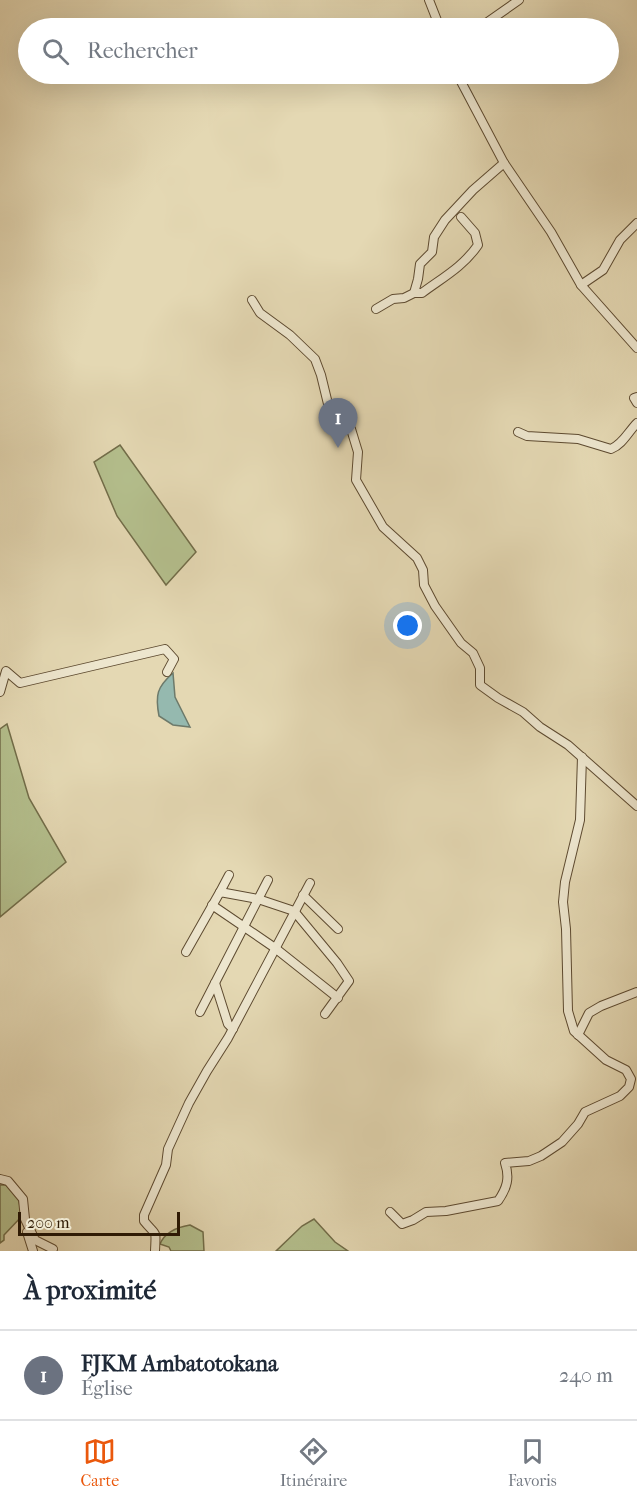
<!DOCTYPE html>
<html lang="fr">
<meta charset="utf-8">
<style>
body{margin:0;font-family:"IM FELL French Canon",serif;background:#f2f2f3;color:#1f2937}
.scale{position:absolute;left:18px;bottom:15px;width:162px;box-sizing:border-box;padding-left:6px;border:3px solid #301b05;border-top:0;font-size:16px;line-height:21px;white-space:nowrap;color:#301b05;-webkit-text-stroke:4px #ede6ce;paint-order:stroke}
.you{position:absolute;left:408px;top:626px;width:21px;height:21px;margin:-15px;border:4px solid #fff;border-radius:50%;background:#1a73e8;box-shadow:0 0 0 9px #1a73e833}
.badge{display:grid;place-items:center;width:39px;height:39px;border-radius:50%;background:#ea580c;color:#fff;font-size:20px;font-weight:700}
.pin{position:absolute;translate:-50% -50px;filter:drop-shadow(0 2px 3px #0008)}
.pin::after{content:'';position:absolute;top:32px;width:21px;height:18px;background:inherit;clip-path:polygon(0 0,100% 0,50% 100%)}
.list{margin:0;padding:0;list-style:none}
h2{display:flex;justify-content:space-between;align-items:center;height:78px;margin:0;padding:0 24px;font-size:26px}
h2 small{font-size:20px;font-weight:400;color:#747a83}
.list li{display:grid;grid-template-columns:39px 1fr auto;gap:18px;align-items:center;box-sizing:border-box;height:90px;padding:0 24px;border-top:2px solid #e0e1e3}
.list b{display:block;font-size:22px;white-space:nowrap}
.list p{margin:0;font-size:20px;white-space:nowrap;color:#747a83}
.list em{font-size:20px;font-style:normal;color:#747a83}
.icon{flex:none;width:33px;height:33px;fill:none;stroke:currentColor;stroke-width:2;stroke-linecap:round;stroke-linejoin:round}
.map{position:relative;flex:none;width:637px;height:1251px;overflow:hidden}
.search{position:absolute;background:#fff;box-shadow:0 6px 24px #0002;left:18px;right:18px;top:18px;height:66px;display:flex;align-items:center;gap:15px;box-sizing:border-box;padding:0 21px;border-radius:33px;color:#747a83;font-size:22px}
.sheet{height:168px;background:#fff}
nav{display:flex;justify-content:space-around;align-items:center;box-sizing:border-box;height:84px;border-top:2px solid #e0e1e3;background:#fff;font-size:16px;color:#747a83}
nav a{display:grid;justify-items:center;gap:3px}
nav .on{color:#ea580c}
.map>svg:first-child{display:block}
.green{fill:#b4bf8d;stroke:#726d49;stroke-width:1.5}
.water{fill:#95b9af;stroke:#6d7a6b;stroke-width:1.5}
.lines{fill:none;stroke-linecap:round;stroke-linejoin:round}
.minor-casing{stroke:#5d4a30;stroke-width:10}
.minor{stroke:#ede6ce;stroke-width:8}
</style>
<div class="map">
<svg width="637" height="1251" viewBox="0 0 637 1251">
<rect width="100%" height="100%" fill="#e4d8b3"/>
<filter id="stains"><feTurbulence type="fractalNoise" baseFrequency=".00333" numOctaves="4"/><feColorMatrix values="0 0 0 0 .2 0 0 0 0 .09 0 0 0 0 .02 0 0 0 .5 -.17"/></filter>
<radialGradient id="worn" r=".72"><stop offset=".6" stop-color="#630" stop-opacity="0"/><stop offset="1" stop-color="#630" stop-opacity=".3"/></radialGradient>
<!-- green -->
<g class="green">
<polygon points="120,445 196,552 166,585 117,516 94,462"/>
<polygon points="7,724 29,798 66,862 0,917 0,729"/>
<polygon points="0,1185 6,1185 18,1196 22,1216 4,1235 4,1240 0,1243"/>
<polygon points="314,1219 335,1242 348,1251 276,1251 302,1226"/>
<path d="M190,1225L203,1232L204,1251H171L169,1247L160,1244C165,1232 178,1227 190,1225Z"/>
</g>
<!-- water -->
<path class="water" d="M173,673L175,697L190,727L173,725L159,716C155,695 157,687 173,673Z"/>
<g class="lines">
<defs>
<g id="minor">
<polyline points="429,0 440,28"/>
<polyline points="479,28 519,0"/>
<polyline points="457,74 504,163 551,232 581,285 637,348"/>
<polyline points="581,285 603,270 620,240 637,223"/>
<path d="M414,293H422C442,278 463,267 478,245L475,233L461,217"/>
<polyline points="252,300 260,313 290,335 315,359 321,375 329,408 351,429 358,452 356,480 383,527 417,558 423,570 424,585 435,606 461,643 473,653 480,668 480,685 498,698 523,712 540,727 568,745 637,806"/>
<polyline points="376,309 393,299 404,298 414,293 418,279 420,264 432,252 434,237 445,220 473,190 504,163"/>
<polyline points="637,397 634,398 637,403"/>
<path d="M518,432L527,436L578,439L611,449C623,444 628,432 637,423"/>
<polyline points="0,692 6,671 20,683 165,649 174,659 167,672"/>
<polyline points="220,892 229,875"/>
<polyline points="303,895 338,929"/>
<polyline points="212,905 275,948 338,998"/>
<polyline points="186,952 220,892 258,899 294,911 337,963 349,981 325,1014"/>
<polyline points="215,983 228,1024 233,1029"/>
<polyline points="200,1012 268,880"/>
<polyline points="578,1035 589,1013 601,1006 637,992"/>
<polyline points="0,1179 8,1181 23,1199 25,1219 35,1240 53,1249"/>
<path d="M390,1212L402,1224L413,1220L426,1212L446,1211L498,1201C507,1188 510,1178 505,1163L529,1161L541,1156L562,1142L578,1124L585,1112L620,1096L629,1087L631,1079L626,1070L606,1060L574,1031L568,1011L566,929L563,902L565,882L580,820L582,757"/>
<polyline points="27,1232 33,1251"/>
<path d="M155,1251C156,1228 157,1237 144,1221V1215L166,1165L168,1149L189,1103L207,1071L228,1038L310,883"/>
</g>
</defs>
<!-- minor casing -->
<use href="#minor" class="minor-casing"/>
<!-- minor -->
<use href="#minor" class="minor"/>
</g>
<rect width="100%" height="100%" filter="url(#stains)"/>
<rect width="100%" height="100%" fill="url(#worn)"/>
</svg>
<div class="scale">200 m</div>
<div class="you"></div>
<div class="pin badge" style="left:338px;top:448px;background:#6b7280">1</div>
<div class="search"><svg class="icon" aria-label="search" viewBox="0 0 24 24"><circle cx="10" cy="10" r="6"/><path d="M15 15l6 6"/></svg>Rechercher</div>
</div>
<section class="sheet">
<h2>À proximité<small></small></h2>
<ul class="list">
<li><span class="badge" style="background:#6b7280">1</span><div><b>FJKM Ambatotokana</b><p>Église</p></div><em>240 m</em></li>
</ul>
</section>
<nav>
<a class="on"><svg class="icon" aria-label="map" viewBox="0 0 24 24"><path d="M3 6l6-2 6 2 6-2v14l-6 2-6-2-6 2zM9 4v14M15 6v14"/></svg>Carte</a>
<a><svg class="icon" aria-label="directions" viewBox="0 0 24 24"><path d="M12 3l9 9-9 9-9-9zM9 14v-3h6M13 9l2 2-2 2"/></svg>Itinéraire</a>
<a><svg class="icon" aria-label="saved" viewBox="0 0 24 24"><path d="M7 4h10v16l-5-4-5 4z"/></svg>Favoris</a>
</nav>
